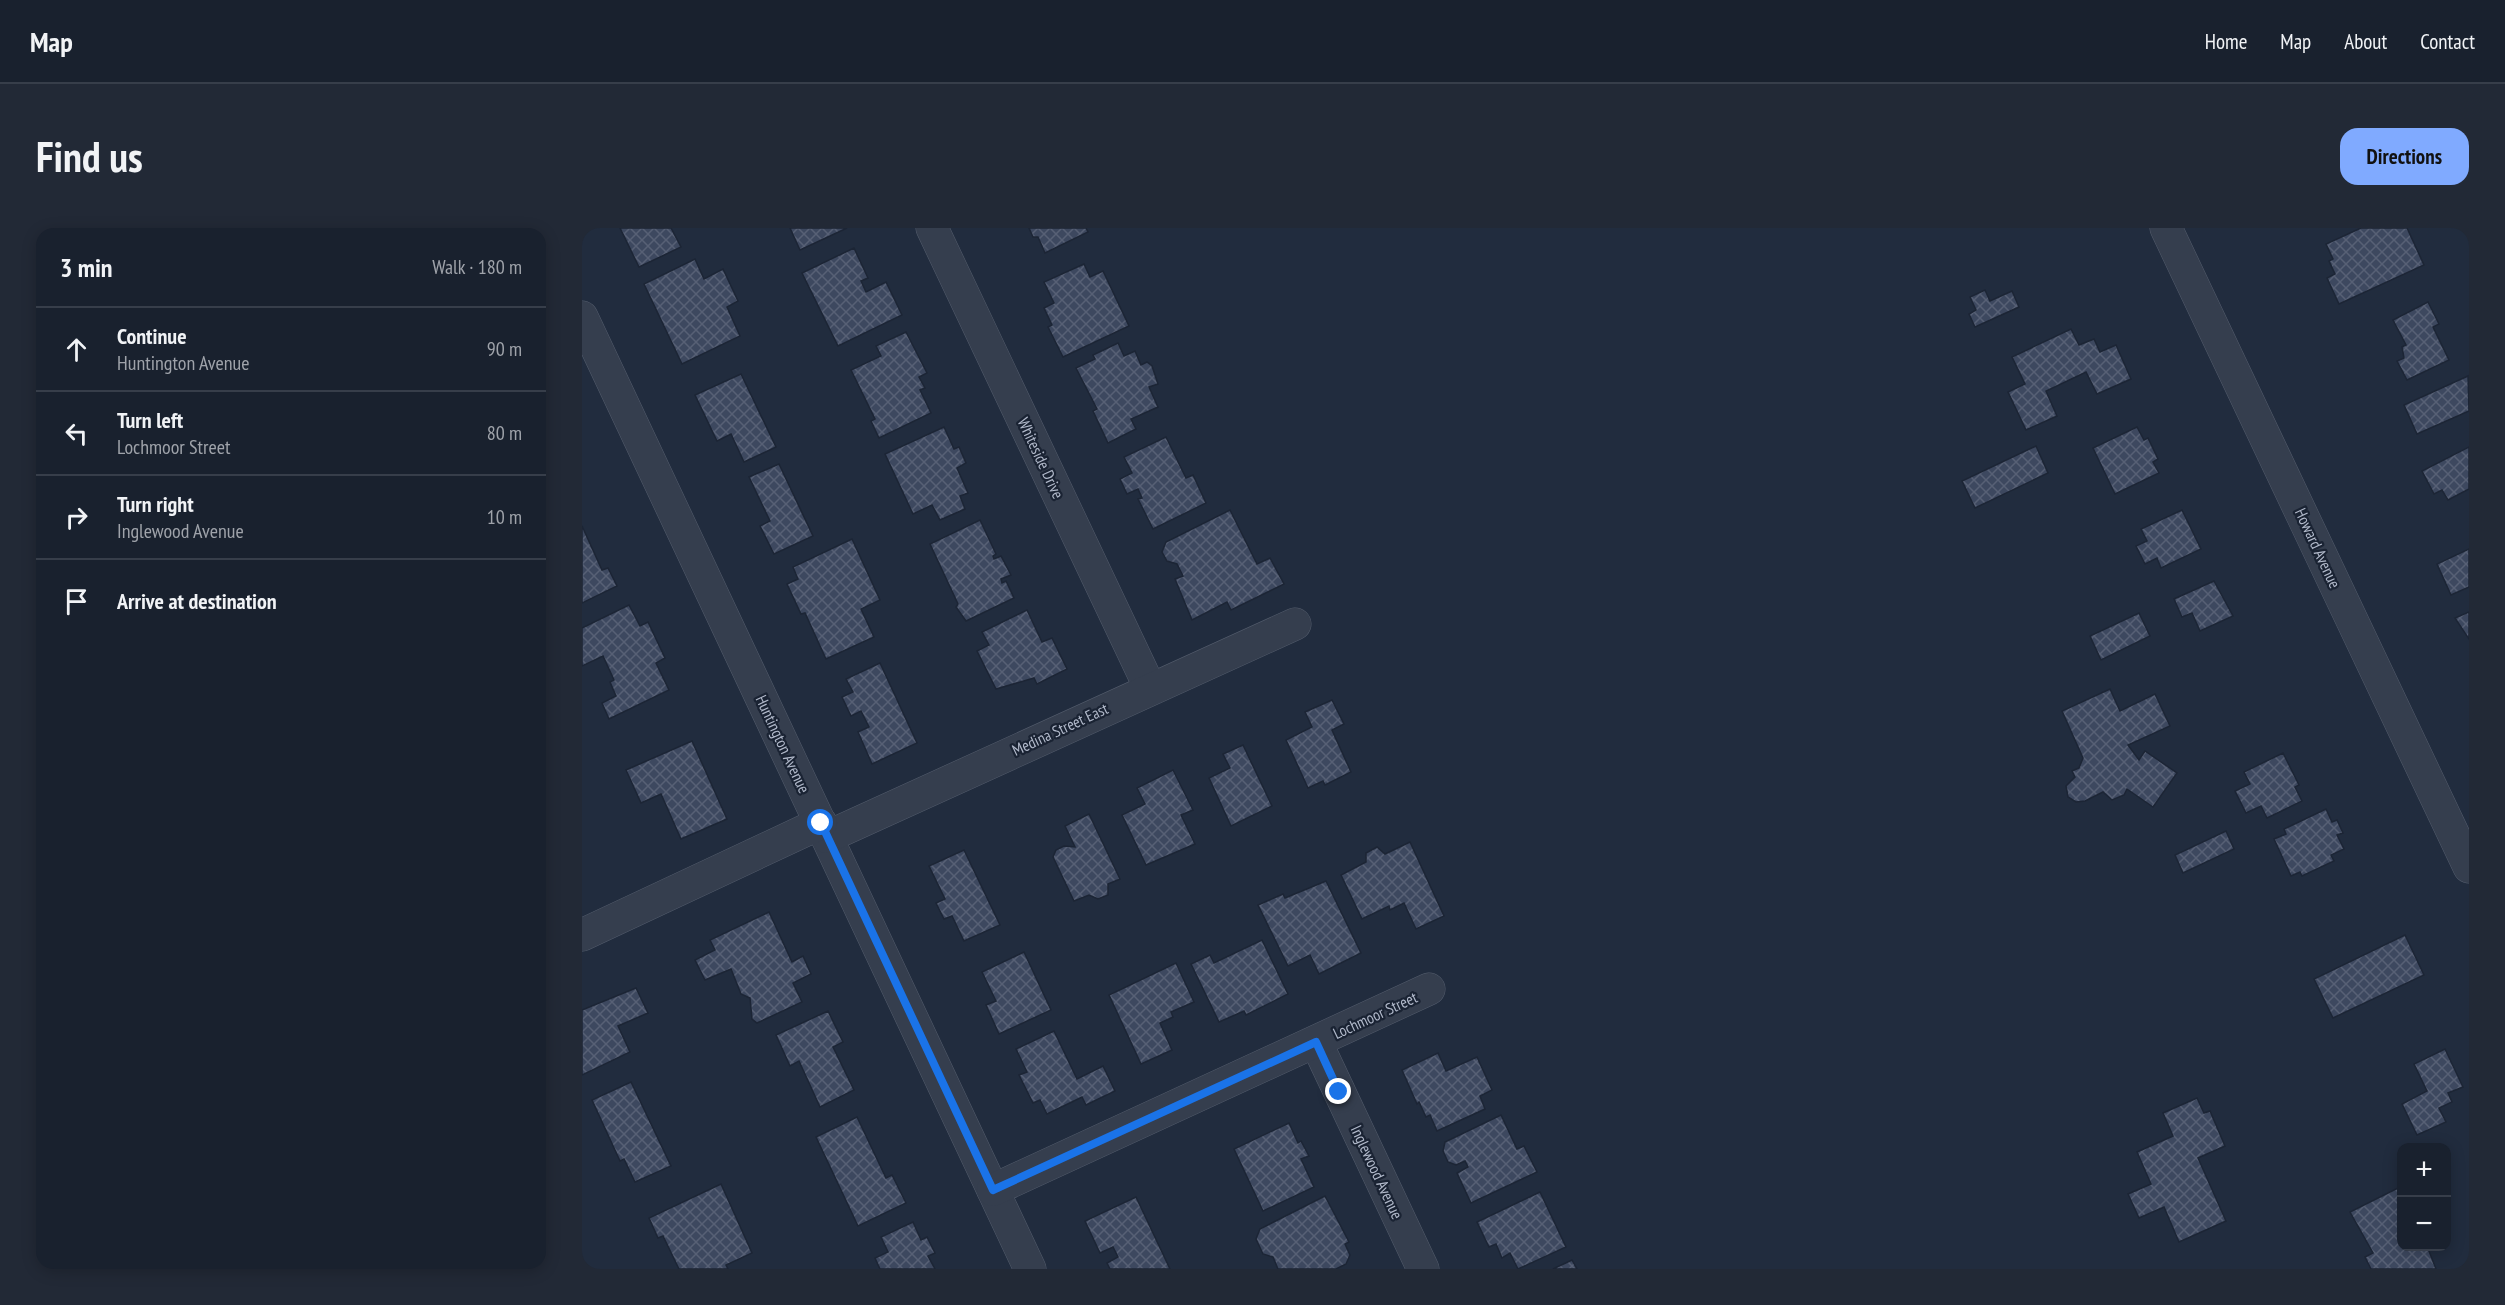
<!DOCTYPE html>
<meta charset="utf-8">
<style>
body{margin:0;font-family:"PT Sans Narrow",sans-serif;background:#222936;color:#f1f3f6}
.controls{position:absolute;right:18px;bottom:18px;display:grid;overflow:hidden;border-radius:12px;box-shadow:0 3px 15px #0003}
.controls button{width:54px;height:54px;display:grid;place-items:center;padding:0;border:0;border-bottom:2px solid #373e4a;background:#19212e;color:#f1f3f6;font:30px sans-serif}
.stop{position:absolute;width:18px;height:18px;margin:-14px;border:4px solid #1a73e8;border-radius:50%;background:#fff}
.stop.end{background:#1a73e8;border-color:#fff;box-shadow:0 2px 6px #0008}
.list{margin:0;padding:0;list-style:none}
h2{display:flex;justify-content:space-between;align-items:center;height:78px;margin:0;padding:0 24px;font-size:26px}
h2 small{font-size:20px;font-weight:400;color:#9fa3aa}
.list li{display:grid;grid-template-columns:39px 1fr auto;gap:18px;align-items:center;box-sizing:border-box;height:84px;padding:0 24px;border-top:2px solid #373e4a}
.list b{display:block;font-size:22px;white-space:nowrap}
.list p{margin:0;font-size:20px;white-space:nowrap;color:#9fa3aa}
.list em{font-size:20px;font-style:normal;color:#9fa3aa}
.icon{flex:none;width:33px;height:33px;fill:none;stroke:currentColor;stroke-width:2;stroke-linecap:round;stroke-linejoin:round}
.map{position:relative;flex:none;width:1887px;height:1041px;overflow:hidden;border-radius:18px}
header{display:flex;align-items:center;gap:36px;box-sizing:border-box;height:84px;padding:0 30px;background:#19212e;border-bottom:2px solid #373e4a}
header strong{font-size:28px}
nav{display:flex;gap:33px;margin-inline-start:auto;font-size:21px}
.intro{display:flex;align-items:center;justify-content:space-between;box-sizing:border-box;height:144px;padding:0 36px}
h1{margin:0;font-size:42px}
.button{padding:15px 27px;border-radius:18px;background:#80aaff;color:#111;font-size:21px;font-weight:700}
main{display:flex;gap:36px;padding:0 36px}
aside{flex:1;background:#19212e;border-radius:18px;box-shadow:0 3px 15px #0003}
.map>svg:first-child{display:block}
.building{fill:url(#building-cross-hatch);stroke:#1c2535;stroke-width:1.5}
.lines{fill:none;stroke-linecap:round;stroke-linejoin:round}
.minor-casing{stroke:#535c6c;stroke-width:33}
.minor{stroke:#353e4e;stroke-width:32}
.route{stroke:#1a73e8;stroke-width:8}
.labels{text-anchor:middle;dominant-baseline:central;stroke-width:4.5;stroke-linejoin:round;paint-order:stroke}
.street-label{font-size:16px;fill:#b1b9ca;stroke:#1a2333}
</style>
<header>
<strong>Map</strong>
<nav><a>Home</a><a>Map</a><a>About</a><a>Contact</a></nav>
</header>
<div class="intro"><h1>Find us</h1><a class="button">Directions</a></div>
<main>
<aside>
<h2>3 min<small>Walk · 180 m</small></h2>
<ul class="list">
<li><svg class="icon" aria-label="ahead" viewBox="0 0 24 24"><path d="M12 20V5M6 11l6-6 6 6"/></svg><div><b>Continue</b><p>Huntington Avenue</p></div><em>90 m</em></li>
<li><svg class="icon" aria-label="left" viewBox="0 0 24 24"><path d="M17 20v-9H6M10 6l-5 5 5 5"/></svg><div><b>Turn left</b><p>Lochmoor Street</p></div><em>80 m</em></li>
<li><svg class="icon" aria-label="right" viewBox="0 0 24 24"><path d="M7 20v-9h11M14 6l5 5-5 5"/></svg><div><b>Turn right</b><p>Inglewood Avenue</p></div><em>10 m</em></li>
<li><svg class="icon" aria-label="arrive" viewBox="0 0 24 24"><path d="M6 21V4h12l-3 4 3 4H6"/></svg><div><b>Arrive at destination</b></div></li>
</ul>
</aside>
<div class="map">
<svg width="1887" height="1041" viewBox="0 0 1887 1041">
<defs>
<pattern id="building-cross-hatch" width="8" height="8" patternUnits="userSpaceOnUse" patternTransform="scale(1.5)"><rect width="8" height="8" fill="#3d485f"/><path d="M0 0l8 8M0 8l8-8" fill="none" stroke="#576075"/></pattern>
</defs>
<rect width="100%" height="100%" fill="#212c3e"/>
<!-- building -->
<g class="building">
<polygon points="38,0 89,0 99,19 57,39"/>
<polygon points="208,0 265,0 218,22"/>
<polygon points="447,0 504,0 506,4 463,25 456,9 451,9"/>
<polygon points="1779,0 1825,0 1842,37 1757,76 1745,50 1753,46 1747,33 1751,31 1744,16"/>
<polygon points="272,20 286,50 279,53 284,64 304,54 320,87 256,118 220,45"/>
<polygon points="113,31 122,51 141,41 156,73 145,79 158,108 100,136 62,56"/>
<polygon points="502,36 508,49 521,43 547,98 481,129 466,99 470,97 462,80 472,75 462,54"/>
<polygon points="1403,62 1408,73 1430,63 1437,79 1393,99 1387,86 1394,82 1388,69"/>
<polygon points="1846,74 1857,96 1851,99 1867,132 1825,152 1815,133 1822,130 1820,119 1824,117 1811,92"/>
<polygon points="1489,101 1497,117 1512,111 1518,124 1534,117 1549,151 1515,166 1504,144 1464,163 1475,188 1444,202 1426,164 1443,156 1430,129"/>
<polygon points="324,104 345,145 337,149 343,160 338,162 349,185 297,210 289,193 293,191 269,142 299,128 294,118"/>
<polygon points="536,115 542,128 553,123 559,137 565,134 570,138 576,156 567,159 576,179 549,191 554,201 526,215 511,183 515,181 494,140 513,131 511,127"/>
<polygon points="159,146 194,219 162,234 149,206 135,213 113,167"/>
<polygon points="1886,148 1887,183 1835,206 1822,177"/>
<polygon points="362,199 372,221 377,219 384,235 375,240 386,265 378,268 383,281 358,292 350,277 331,286 303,226"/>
<polygon points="1555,199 1562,212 1566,210 1576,231 1571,234 1577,245 1533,266 1511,220"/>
<polygon points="584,209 604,250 611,247 624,275 571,301 556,271 560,270 556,261 545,266 538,251 550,245 542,229"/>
<polygon points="1454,218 1466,245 1393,280 1380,253"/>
<polygon points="1887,219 1887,261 1866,272 1860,262 1852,266 1840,243"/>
<polygon points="197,236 231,308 192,326 178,298 188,293 167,249"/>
<polygon points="648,282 675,336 688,330 702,356 649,382 645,374 610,392 593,351 601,348 595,336 585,333 580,324 584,314"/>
<polygon points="1600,282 1619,321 1579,340 1575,330 1563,336 1554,318 1565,313 1559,301"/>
<polygon points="398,292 414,326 411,328 412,331 419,328 429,347 419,351 420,355 424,353 432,370 384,393 374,379 376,376 348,316"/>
<polygon points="0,298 20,342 26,340 35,358 0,375"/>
<polygon points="270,311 298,372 279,381 292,409 244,431 223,385 219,386 205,356 216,351 211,339"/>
<polygon points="1887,321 1887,359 1869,367 1855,336"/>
<polygon points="1632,353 1651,388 1618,403 1610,385 1600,389 1592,371"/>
<polygon points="47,377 58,398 66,394 83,430 74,435 87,462 27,491 20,475 34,468 28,454 32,452 21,428 0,438 0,400"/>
<polygon points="445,382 460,414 470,410 485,441 455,456 452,450 414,461 395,423 407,417 400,404"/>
<polygon points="1887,384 1887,411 1873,390"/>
<polygon points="1557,385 1568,408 1519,432 1508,408"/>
<polygon points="298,435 335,515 290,536 276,504 287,499 279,483 269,488 260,469 271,464 264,451"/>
<polygon points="1528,461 1538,483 1573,466 1588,498 1546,517 1557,532 1563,523 1595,545 1571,579 1545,561 1542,567 1530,572 1521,564 1503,573 1494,574 1486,569 1484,558 1493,549 1490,543 1497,540 1501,530 1480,483"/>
<polygon points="750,472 762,496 750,502 769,544 743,557 741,553 726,560 704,512 730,499 723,484"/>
<polygon points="110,513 145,591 99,611 79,566 59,575 44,542"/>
<polygon points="661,517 690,578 649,598 627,550 648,540 641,526"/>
<polygon points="1701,525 1717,557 1713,559 1720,573 1685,590 1679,578 1664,585 1653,563 1668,556 1662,544"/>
<polygon points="591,542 611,582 599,587 613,616 564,637 540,587 563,576 555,560"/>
<polygon points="1744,581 1750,594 1755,592 1761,605 1755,607 1762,621 1749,627 1752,633 1720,648 1718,644 1709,648 1692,611 1704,606 1702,601"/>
<polygon points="507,586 538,651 526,656 526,667 516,671 507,667 492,673 471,629 474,622 482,618 493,619 483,598"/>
<polygon points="1644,603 1652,621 1601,645 1593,627"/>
<polygon points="828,614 862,688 834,701 822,675 808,682 807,678 780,691 759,647 784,634 784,625 795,619 803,626"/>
<polygon points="382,622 418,697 382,713 370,688 362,691 354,675 363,671 347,638"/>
<polygon points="744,653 779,725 737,746 728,727 706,738 676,677 701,666 703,670"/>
<polygon points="187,684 210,734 221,728 229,746 211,755 220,774 175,795 170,791 168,770 159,766 149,741 123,752 113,732 133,722 128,712"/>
<polygon points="1823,707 1842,747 1751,790 1732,751"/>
<polygon points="680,712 706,766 664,787 662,783 637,794 609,736 628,727 632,735"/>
<polygon points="442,724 469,782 417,806 404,777 414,773 400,744"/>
<polygon points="594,735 612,774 589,784 591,789 578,795 590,822 559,836 527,767"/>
<polygon points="54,760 66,785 36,798 48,824 0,847 0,782"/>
<polygon points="246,783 261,814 251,819 272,862 238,879 217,833 208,838 194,807"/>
<polygon points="472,803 495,851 521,838 533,863 504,877 500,869 465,886 458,872 451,875 437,847 445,844 434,821"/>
<polygon points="1863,821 1881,859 1866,865 1870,874 1857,880 1864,894 1835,907 1820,876 1845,863 1832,836"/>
<polygon points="856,825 864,843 895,829 910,862 898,868 903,881 855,903 848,887 844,889 837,874 835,876 820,842"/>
<polygon points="49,854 89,938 53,954 42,931 38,933 10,872"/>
<polygon points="1615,870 1622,885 1628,883 1643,918 1616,930 1644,993 1597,1014 1582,979 1557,990 1546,966 1569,956 1555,924 1591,908 1581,885"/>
<polygon points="919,887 935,921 942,918 955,944 889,975 875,945 886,939 883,933 874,937 866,934 861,923 863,914"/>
<polygon points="275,889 304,950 310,947 324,975 276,998 234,909"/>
<polygon points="707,895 716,915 719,913 727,928 719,931 732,959 681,983 652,921"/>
<polygon points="139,956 170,1025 144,1037 146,1041 97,1041 81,1008 76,1010 67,990"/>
<polygon points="1816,960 1820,967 1820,1018 1845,1018 1854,1041 1789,1041 1783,1029 1791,1025 1768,984"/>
<polygon points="958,964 984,1019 936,1041 928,1025 920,1030 914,1016 907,1019 895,994"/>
<polygon points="743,968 767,1014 763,1016 768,1027 764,1036 754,1041 696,1041 691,1029 681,1026 674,1011 678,1001"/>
<polygon points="554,969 588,1041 528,1041 525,1035 536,1029 531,1019 518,1025 503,993"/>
<polygon points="331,994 339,1012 345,1009 353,1025 346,1028 353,1041 298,1041 293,1030 306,1024 299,1009"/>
<polygon points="990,1032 995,1041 971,1041"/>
</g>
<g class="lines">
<defs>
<g id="minor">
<polyline points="350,0 568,460"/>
<polyline points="1584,0 1887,639"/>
<polyline points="0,89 448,1041"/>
<polyline points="245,609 713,396"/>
<polyline points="0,707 239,595"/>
<polyline points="734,814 841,1041"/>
<polyline points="411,962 847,761"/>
</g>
</defs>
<!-- minor casing -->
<use href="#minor" class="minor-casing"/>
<!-- minor -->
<use href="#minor" class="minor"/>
</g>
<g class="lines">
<!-- route -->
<polyline class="route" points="239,595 411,962 734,814 757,864"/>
</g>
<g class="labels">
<!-- street labels -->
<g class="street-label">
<text transform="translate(459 230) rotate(65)">Whiteside Drive</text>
<text transform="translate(1736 320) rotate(65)">Howard Avenue</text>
<text transform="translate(478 501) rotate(-25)">Medina Street East</text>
<text transform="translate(201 516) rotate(65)">Huntington Avenue</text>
<text transform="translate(793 787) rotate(-25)">Lochmoor Street</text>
<text transform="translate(795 944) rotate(65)">Inglewood Avenue</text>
</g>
</g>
</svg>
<div class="controls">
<button>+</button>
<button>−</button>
</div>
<div class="stop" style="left:239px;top:595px"></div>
<div class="stop end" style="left:757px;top:864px"></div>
</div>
</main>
